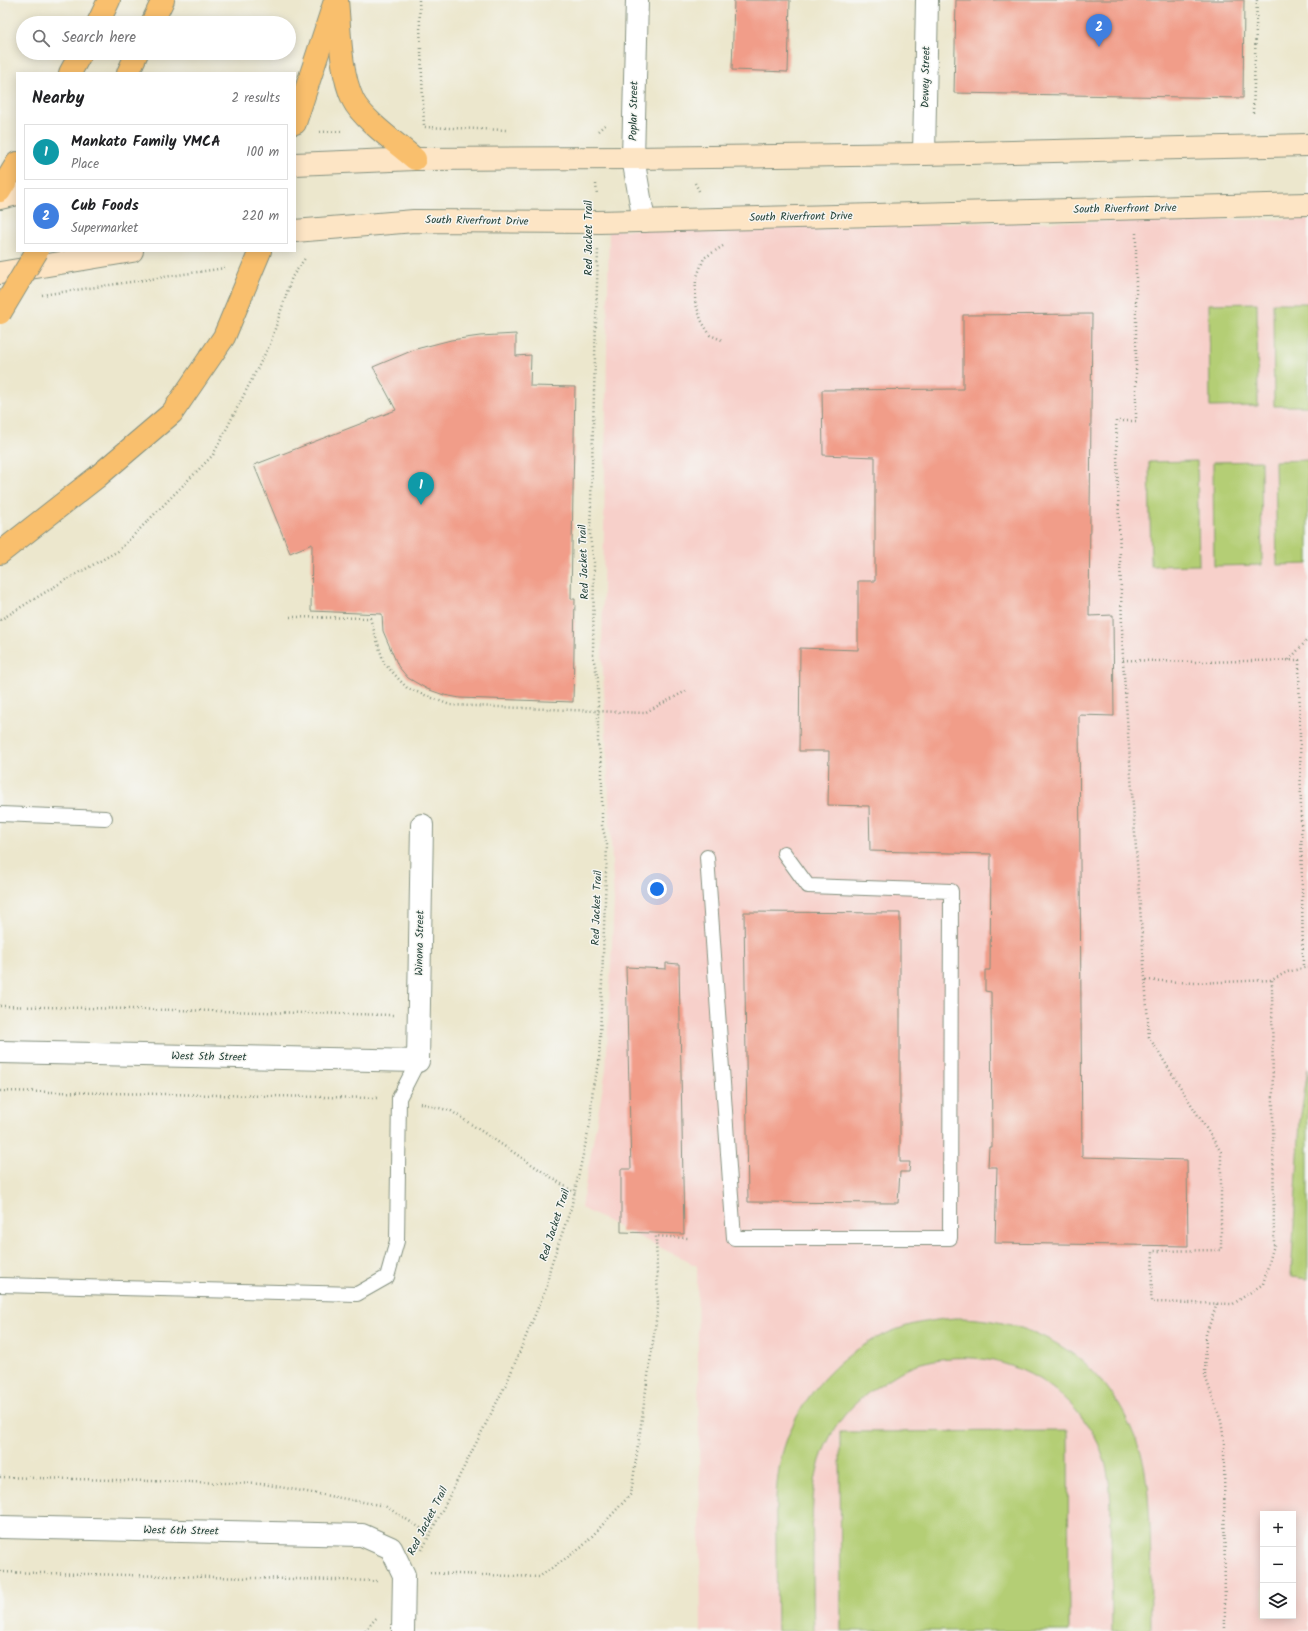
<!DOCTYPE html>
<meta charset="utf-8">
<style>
body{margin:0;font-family:Kalam,sans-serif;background:#f2f2f2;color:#202124}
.controls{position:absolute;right:12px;bottom:12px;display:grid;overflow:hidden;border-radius:0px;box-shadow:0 2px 10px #0003}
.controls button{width:36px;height:36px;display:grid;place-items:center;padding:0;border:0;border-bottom:1px solid #e0e0e0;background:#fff;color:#202124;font:20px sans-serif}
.you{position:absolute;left:657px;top:889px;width:14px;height:14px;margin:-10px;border:3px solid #fff;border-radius:50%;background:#1a73e8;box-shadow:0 0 0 6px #1a73e833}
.badge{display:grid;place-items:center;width:26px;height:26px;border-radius:50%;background:#c8321e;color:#fff;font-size:13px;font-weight:700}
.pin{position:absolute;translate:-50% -33px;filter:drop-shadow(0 1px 2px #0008)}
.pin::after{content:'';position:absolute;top:21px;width:14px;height:12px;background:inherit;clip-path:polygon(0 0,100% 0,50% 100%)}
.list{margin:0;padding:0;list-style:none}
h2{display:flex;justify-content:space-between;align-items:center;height:52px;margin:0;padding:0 16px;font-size:17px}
h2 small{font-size:13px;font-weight:400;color:#757577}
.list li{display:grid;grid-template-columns:26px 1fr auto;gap:12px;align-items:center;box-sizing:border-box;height:56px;margin:0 8px 8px;padding:0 8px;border:1px solid #e0e0e0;border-radius:0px}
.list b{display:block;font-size:15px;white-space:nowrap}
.list p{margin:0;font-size:13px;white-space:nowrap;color:#757577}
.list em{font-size:13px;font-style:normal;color:#757577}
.icon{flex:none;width:22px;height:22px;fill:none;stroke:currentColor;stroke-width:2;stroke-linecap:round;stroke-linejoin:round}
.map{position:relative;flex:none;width:1308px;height:1631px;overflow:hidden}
.search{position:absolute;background:#fff;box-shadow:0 2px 10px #0003;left:16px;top:16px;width:280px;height:44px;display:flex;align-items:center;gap:10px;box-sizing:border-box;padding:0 14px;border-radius:22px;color:#757577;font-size:15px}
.panel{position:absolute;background:#fff;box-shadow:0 2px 10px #0003;left:16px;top:72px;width:280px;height:180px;border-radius:0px}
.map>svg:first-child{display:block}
.built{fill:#f7d0ca;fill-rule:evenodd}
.green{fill:#b4ce74;stroke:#6a8654}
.building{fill:#f19d89}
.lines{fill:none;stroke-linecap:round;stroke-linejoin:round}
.service-casing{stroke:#869280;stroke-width:16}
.minor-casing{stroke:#869280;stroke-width:24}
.tertiary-casing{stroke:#869280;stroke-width:24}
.secondary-casing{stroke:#869280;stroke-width:24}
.motorway-casing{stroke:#869280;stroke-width:24}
.path{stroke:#869280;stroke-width:2.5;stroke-dasharray:1 3;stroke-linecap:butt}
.service{stroke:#fff;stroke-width:14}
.minor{stroke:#fff;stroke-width:22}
.tertiary{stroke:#fff;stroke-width:22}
.secondary{stroke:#fde5c5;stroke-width:22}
.motorway{stroke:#f9bf6d;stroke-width:22}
.motorway-bridge-casing{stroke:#869280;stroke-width:24;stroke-linecap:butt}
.motorway-bridge{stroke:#f9bf6d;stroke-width:22}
.labels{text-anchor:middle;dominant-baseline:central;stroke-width:3;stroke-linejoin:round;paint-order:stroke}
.street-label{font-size:11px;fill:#1f3d34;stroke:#f6f6f2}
</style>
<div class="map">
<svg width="1308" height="1631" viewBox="0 0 1308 1631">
<rect width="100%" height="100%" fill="#f6f6f2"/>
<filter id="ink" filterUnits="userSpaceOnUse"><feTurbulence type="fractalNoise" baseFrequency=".025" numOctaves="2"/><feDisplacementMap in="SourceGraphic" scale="8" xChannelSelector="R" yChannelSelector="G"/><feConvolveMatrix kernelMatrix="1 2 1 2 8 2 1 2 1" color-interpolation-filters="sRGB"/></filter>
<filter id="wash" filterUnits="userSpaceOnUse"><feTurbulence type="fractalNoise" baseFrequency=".012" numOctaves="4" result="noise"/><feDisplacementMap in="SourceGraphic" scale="16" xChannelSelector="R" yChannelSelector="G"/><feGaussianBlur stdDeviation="0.9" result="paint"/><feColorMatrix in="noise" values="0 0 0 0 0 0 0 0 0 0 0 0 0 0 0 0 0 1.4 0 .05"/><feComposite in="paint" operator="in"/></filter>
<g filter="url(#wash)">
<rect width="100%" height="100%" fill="#ece7cd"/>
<!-- built -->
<path class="built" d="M1308,219V1631H701L697,1266L581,1208L606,1070L614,902L602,650L609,230L948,223ZM1263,1514H1293V1616H1263Z"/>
<!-- green -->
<g class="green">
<polygon points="1257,303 1258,406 1210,407 1209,304"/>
<polygon points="1273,303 1308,303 1308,406 1274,406"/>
<polygon points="1308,460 1308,564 1277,565 1275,461"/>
<polygon points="1197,461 1199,565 1151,566 1149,462"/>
<polygon points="1261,461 1262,565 1214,566 1213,462"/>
<polygon points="1308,1069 1308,1279 1291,1277 1300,1121"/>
<path d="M955,1318C1032,1318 1099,1355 1131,1428C1137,1442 1143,1456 1145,1471C1153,1521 1150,1580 1151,1631H1112C1112,1600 1111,1568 1111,1537C1111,1511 1112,1484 1104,1459C1098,1438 1085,1419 1070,1404C1033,1365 977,1349 925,1362C911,1365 898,1373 886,1381C861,1396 842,1413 829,1439C810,1475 812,1512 813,1552C813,1578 813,1605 814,1631H777C777,1601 776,1570 776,1540C776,1519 775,1497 778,1476C786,1410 835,1351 898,1329C917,1322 935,1320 955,1318Z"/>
<polygon points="1068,1431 1069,1631 841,1631 840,1432"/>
</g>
<g id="blocks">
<!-- building -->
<g class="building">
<polygon points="734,0 790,0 788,72 732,70"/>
<polygon points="956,0 1244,0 1243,98 954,93"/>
<polygon points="1092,314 1089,616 1113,615 1114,716 1079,715 1082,1157 1187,1160 1188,1246 995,1243 997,1167 988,1167 989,1147 992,1147 991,992 985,991 985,970 990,970 991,854 870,851 869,806 828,805 829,751 799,751 800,648 858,650 858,581 875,581 875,457 823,455 822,390 963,389 963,315"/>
<polygon points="516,334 516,356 531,355 530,386 575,387 571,599 575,599 573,702 460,698 444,695 427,689 408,678 398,666 383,631 382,614 311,611 312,544 290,553 254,465 396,410 373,367 416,349 451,340 480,336"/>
<polygon points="744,912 900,913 900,1162 910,1162 909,1172 900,1172 898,1203 748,1202"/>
<polygon points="666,963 679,964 684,1234 621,1232 621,1169 631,1169 626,967 666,969"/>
</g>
</g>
</g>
<g filter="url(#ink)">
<use href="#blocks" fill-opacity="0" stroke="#869280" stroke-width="1"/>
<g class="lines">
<defs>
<g id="service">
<polyline points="0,814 105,818"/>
<polyline points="707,857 734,1238 950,1238 951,891 808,886 784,853"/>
<polyline points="0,1285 357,1294 387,1277 397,1241 399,1098 418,1061"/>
</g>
<g id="minor">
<polyline points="924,154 927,0"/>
<polyline points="0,1052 418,1061 422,825"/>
<polyline points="0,1527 362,1535 391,1548 404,1575 403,1631"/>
</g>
<polyline id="tertiary" points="637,0 633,158 644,221"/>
<g id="secondary">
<polyline points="295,164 415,159 633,158 924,154 1308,145"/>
<polyline points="0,198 17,194"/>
<polyline points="295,231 414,221 598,222 1308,204"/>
<polyline points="0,273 132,251"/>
</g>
<g id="motorway">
<path d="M337,0C340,31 340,72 353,100C362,119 399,145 415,159"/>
<polyline points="98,23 109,0"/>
<polyline points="152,23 163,0"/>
<polyline points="70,73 81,53"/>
<polyline points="128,73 137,53"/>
<polyline points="295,123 334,4"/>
<polyline points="0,191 17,163"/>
<polyline points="0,553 97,477 172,413 224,337 260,251"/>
</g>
</defs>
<!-- service casing -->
<use href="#service" class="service-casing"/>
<!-- minor casing -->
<use href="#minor" class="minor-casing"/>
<!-- tertiary casing -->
<use href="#tertiary" class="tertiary-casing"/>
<!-- secondary casing -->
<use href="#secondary" class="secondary-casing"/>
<!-- motorway casing -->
<use href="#motorway" class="motorway-casing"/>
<!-- path -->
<g class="path">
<polyline points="419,0 424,127 508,130"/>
<polyline points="1253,113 1257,0"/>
<polyline points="598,131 606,124"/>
<polyline points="320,132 343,131"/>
<polyline points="695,183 700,193"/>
<polyline points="596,184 597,195"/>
<polyline points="1136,233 1136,421 1116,421 1123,660 1149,1037 1221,1152 1221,1250 1153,1251 1151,1302 1233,1304 1263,1284 1274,1245 1272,980"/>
<polyline points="723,246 704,258 696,279 695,301 701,320 710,335 724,341"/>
<polyline points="42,295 225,268"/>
<polyline points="290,617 370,618 384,663 407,688 450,705 644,713 688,690"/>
<polyline points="0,620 62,582 118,551 213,455 270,344 292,277 306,257"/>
<polyline points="1123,660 1198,662 1299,660 1303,968"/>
<polyline points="1289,660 1308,639"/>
<polyline points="1146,980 1195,983 1272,980 1287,972 1308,967"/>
<polyline points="0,1006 393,1015"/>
<polyline points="0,1091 377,1098"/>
<polyline points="420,1103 451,1111 575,1193"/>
<polyline points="1217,1304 1206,1334 1205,1376 1221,1421 1224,1441 1225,1631"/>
<polyline points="0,1477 263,1484 385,1506 430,1534"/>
<polyline points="422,1550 507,1382 547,1286 550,1268 571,1208 590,1124 593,1086 599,1064 607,845 602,825 602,765 598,743 598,679 593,657 594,562 590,537 598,248"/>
<polyline points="0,1572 379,1581"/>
<polyline points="430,1573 539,1577 582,1547 631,1494 658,1307 656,1236 688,1238"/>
<polyline points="365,1631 377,1617"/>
</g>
<!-- service -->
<use href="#service" class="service"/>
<!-- minor -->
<use href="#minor" class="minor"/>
<!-- tertiary -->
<use href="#tertiary" class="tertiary"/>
<!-- secondary -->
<use href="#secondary" class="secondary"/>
<!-- motorway -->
<use href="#motorway" class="motorway"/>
<defs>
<polyline id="motorway-bridge" points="0,313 37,251"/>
</defs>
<!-- motorway-bridge casing -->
<use href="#motorway-bridge" class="motorway-bridge-casing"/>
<!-- motorway-bridge -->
<use href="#motorway-bridge" class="motorway-bridge"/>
</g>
</g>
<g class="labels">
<!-- street labels -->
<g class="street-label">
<text transform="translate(926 77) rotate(-89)">Dewey Street</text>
<text transform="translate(634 111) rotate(-89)">Poplar Street</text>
<text transform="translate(1125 209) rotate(-1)">South Riverfront Drive</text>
<text transform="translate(801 217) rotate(-1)">South Riverfront Drive</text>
<text transform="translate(477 221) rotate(1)">South Riverfront Drive</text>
<text transform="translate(589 238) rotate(-90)">Red Jacket Trail</text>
<text transform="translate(584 562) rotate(-92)">Red Jacket Trail</text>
<text transform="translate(597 908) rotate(-88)">Red Jacket Trail</text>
<text transform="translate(420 943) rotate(-89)">Winona Street</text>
<text transform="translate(209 1057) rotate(1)">West 5th Street</text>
<text transform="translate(555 1225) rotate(-72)">Red Jacket Trail</text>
<text transform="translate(428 1521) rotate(-63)">Red Jacket Trail</text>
<text transform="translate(181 1531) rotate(1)">West 6th Street</text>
</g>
</g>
</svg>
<div class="controls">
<button>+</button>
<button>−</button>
<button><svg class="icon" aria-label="layers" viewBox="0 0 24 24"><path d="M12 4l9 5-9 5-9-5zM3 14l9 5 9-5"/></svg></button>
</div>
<div class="you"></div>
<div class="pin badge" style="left:421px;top:505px;background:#0f9aa8">1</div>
<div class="pin badge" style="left:1099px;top:47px;background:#3f7fe0">2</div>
<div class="search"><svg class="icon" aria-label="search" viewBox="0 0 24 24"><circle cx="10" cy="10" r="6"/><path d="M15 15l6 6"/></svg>Search here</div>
<section class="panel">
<h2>Nearby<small>2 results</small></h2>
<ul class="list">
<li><span class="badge" style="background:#0f9aa8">1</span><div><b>Mankato Family YMCA</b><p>Place</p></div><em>100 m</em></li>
<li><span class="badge" style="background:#3f7fe0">2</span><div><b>Cub Foods</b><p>Supermarket</p></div><em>220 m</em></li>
</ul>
</section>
</div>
